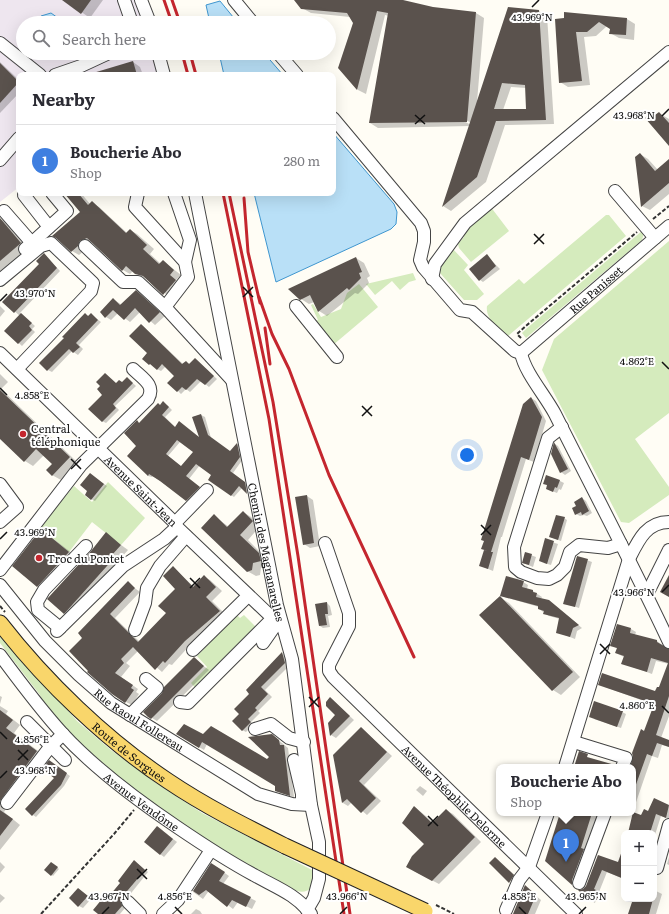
<!DOCTYPE html>
<meta charset="utf-8">
<style>
body{margin:0;font-family:Literata,serif;background:#f7f7f7;color:#2b2b33}
.controls{position:absolute;right:12px;bottom:12px;display:grid;overflow:hidden;border-radius:8px;box-shadow:0 4px 16px #0002}
.controls button{width:36px;height:36px;display:grid;place-items:center;padding:0;border:0;border-bottom:1px solid #e1e1e2;background:#fff;color:#2b2b33;font:20px sans-serif}
.you{position:absolute;left:467px;top:455px;width:14px;height:14px;margin:-10px;border:3px solid #fff;border-radius:50%;background:#1a73e8;box-shadow:0 0 0 6px #1a73e833}
.badge{display:grid;place-items:center;width:26px;height:26px;border-radius:50%;background:#c4262e;color:#fff;font-size:13px;font-weight:700}
.pin{position:absolute;translate:-50% -33px;filter:drop-shadow(0 1px 2px #0008)}
.pin::after{content:'';position:absolute;top:21px;width:14px;height:12px;background:inherit;clip-path:polygon(0 0,100% 0,50% 100%)}
.popup{position:absolute;left:496px;top:764px;width:140px;height:52px;box-sizing:border-box;display:grid;place-content:center;border-radius:8px;background:#fff;filter:drop-shadow(0 1px 3px #0005);font-size:13px;white-space:nowrap;color:#7c7c81}
.popup b{font-size:15px;color:#2b2b33}
.popup::after{content:'';position:absolute;left:50%;top:100%;margin-left:-8px;border:8px solid transparent;border-top-color:#fff}
.list{margin:0;padding:0;list-style:none}
h2{display:flex;justify-content:space-between;align-items:center;height:52px;margin:0;padding:0 16px;font-size:17px}
h2 small{font-size:13px;font-weight:400;color:#7c7c81}
.list li{display:grid;grid-template-columns:26px 1fr auto;gap:12px;align-items:center;box-sizing:border-box;height:72px;padding:0 16px;border-top:1px solid #e1e1e2}
.list b{display:block;font-size:15px;white-space:nowrap}
.list p{margin:0;font-size:13px;white-space:nowrap;color:#7c7c81}
.list em{font-size:13px;font-style:normal;color:#7c7c81}
.icon{flex:none;width:22px;height:22px;fill:none;stroke:currentColor;stroke-width:2;stroke-linecap:round;stroke-linejoin:round}
.map{position:relative;flex:none;width:669px;height:914px;overflow:hidden}
.search{position:absolute;background:#fff;box-shadow:0 4px 16px #0002;left:16px;top:16px;width:320px;height:44px;display:flex;align-items:center;gap:10px;box-sizing:border-box;padding:0 14px;border-radius:22px;color:#7c7c81;font-size:15px}
.panel{position:absolute;background:#fff;box-shadow:0 4px 16px #0002;left:16px;top:72px;width:320px;height:124px;border-radius:8px}
.map>svg:first-child{display:block}
.industrial{fill:#eee6ef}
.green{fill:#d5ebbd}
.water{fill:#b9e0f7;stroke:#3f96cf}
.shadow{fill:#0003;fill-rule:evenodd}
.building{fill:#5a524d;fill-rule:evenodd}
.lines{fill:none;stroke-linecap:round;stroke-linejoin:round}
.minor-casing{stroke:#444;stroke-width:14}
.major-casing{stroke:#222;stroke-width:17}
.path{stroke:#333;stroke-width:2;stroke-dasharray:4 2;stroke-linecap:butt}
.minor{stroke:#fff;stroke-width:12}
.major{stroke:#f9d66b;stroke-width:15}
.rail{stroke:#c4262e;stroke-width:3}
.major-bridge-casing{stroke:#222;stroke-width:17;stroke-linecap:butt}
.major-bridge{stroke:#f9d66b;stroke-width:15}
.ticks{fill:none;stroke:#111;stroke-width:1.5}
.poi-dot{fill:#c4262e;stroke:#fff;stroke-width:1.5}
.labels{text-anchor:middle;dominant-baseline:central;stroke-width:4;stroke-linejoin:round;paint-order:stroke}
.street-label{font-size:11px;fill:#111;stroke:#fff}
.poi-label{font-size:11px;fill:#111;stroke:#fff;text-anchor:start}
.ticks-label{font-size:10px;text-anchor:middle;fill:#111;stroke:#fff;stroke-width:4;stroke-linejoin:round;paint-order:stroke}
</style>
<div class="map">
<svg width="669" height="914" viewBox="0 0 669 914">
<rect width="100%" height="100%" fill="#fffdf5"/>
<!-- industrial -->
<polygon class="industrial" points="0,0 134,0 143,23 23,23 23,53 152,53 158,75 19,75 19,187 0,202"/>
<!-- green -->
<g class="green">
<polygon points="490,206 509,231 471,262 459,248 458,244 464,237 462,233"/>
<path d="M606,215H609L626,236L508,336C499,329 485,319 487,306L519,279L524,284Z"/>
<polygon points="642,231 644,233 642,240 526,338 522,333 526,329"/>
<polygon points="669,241 669,413 635,439 669,487 669,495 629,523 621,522 542,370 554,339"/>
<polygon points="451,247 468,265 464,270 484,294 477,300 464,300 440,273 439,267"/>
<polygon points="413,273 416,280 409,282 400,290 392,281 375,295 366,284"/>
<polygon points="359,284 378,307 333,345 313,322 318,320 311,305 313,304 321,317 341,309 347,293"/>
<polygon points="108,482 145,518 121,545 92,522 69,552 40,527 74,486 92,502"/>
<polygon points="237,615 240,618 244,615 259,630 198,691 191,683 207,667 197,656"/>
<path d="M0,633L77,721L111,750L156,783L202,813L316,872L313,887C308,891 303,893 297,891C281,887 267,877 253,870C187,835 128,788 74,737C63,726 42,711 40,695L0,643Z"/>
</g>
<!-- water -->
<g class="water">
<polygon points="220,1 238,23 210,23 206,5"/>
<polygon points="51,13 65,23 36,23 41,16"/>
<polygon points="219,53 264,53 283,75 224,75"/>
<polygon points="333,133 394,204 397,212 396,224 391,229 276,282 254,193 333,193"/>
</g>
<!-- shadow -->
<g class="shadow">
<polygon points="64,0 103,0 90,18"/>
<path d="M295,0H398L433,8L476,13L484,18L477,102L538,11L547,15L554,124L505,125L486,182L451,211L443,206L470,126L378,128L370,123L389,16L385,15L366,94L358,90L339,68L354,23L350,17L311,13L302,8ZM511,87L526,88L527,110H503ZM463,118L471,123V125L462,120Z"/>
<polygon points="627,19 635,24 634,40 619,38 610,33 611,29 607,26 596,36 584,37 590,85 568,87 560,82 556,20"/>
<polygon points="0,62 19,80 19,93 0,113"/>
<polygon points="133,62 140,67 143,75 91,75"/>
<polygon points="652,113 656,116 659,113 669,119 669,144"/>
<polygon points="640,154 648,159 658,170 669,161 669,194 650,210 642,206"/>
<polygon points="65,193 81,193 90,204 92,203 99,207 127,233 130,230 137,234 154,249 150,254 161,264 163,261 181,275 176,280 183,285 171,298 147,279 133,271 130,274 123,270 93,242 87,244 85,250 79,255 72,251 81,212"/>
<polygon points="0,219 8,223 28,248 0,272"/>
<polygon points="44,254 60,271 20,313 35,326 32,329 35,332 22,346 6,331 20,316 4,302 41,264"/>
<polygon points="487,256 500,269 483,282 480,280"/>
<polygon points="356,258 364,263 370,276 367,278 369,283 358,294 355,293 327,316 319,311 314,302 309,304 301,299"/>
<polygon points="136,291 165,316 155,325 140,312 130,322 118,313 111,320 106,317 113,299 122,305"/>
<polygon points="0,306 5,311 0,317"/>
<polygon points="85,314 90,317 92,315 101,322 79,345 83,349 78,355 72,351 52,372 48,370 66,338"/>
<polygon points="142,325 183,364 186,362 190,364 195,359 217,379 209,387 201,381 190,392 186,389 181,394 178,391 169,383 176,376 166,366 161,371 157,369 148,353"/>
<polygon points="0,374 8,382 1,389 77,462 61,480 52,475 53,464 44,455 33,466 25,461 0,437"/>
<polygon points="127,378 136,386 115,406 119,410 106,423 102,421 104,395 116,384 122,383"/>
<polygon points="531,398 536,401 546,421 534,462 526,459 502,537 501,537 493,571 481,566"/>
<path d="M167,405L172,410L165,417L175,427L200,438L193,417L201,415L205,417L211,438L230,452L237,444L240,446L243,459L233,473L248,485L250,495L242,488L234,497L231,495L213,474L200,465L189,479L202,489L190,502L153,476L152,477L148,476L137,446V422L140,424L160,406ZM180,442L194,452L181,467L168,456Z"/>
<polygon points="555,444 558,446 571,471 565,475 561,472 552,454"/>
<polygon points="90,474 107,486 95,501 91,499"/>
<polygon points="560,481 564,483 561,490 559,489 557,493 547,489 548,486 544,483"/>
<polygon points="307,496 313,500 320,546 310,548 304,544"/>
<polygon points="582,498 586,501 592,513 587,516 584,515 580,516 576,514 577,506"/>
<polygon points="243,512 251,517 260,526 248,540 267,559 269,565 261,568 260,575 256,576 247,571 214,516 229,527"/>
<polygon points="564,518 567,520 561,541 550,537"/>
<polygon points="42,530 77,557 46,591 38,586"/>
<polygon points="106,534 128,550 119,560 122,562 72,618 64,613 92,552"/>
<polygon points="546,540 558,544 551,565 544,563"/>
<polygon points="525,553 536,557 533,567 523,563"/>
<polygon points="578,557 592,562 579,608 564,603"/>
<polygon points="173,567 194,587 204,577 210,580 222,591 212,601 225,614 191,644 172,665 169,664 162,672 138,651 126,663 130,666 121,677 138,689 136,692 139,694 132,705 126,702 84,638 128,583 140,592 115,618 140,642 168,613 177,589"/>
<polygon points="523,582 528,585 527,589 533,591 542,597 541,599 554,605 582,628 577,631 575,639 557,632 560,619 549,616 539,609 539,607 501,596"/>
<polygon points="501,598 509,603 580,677 561,695 553,690 481,615"/>
<polygon points="327,603 330,606 332,615 328,616 330,627 323,628 320,626"/>
<polygon points="631,629 636,632 635,635 657,641 669,650 669,716 661,738 669,741 669,747 662,745 658,758 652,756 633,811 633,767 631,767 654,708 652,704 605,687 656,692 659,688 669,664 656,661 652,674 622,663 624,657 616,653 618,649 611,645"/>
<polygon points="283,654 286,656 289,666 265,690 272,697 258,711 260,713 251,722 254,724 246,732 242,730 251,694 247,690"/>
<polygon points="194,659 209,670 157,721 152,718"/>
<polygon points="0,696 2,697 0,704"/>
<polygon points="331,699 354,720 336,738 331,735 329,723 337,716"/>
<polygon points="0,706 8,711 6,714 20,725 14,733 45,756 4,812 20,825 0,850"/>
<polygon points="622,712 626,714 621,728 594,719"/>
<polygon points="361,728 392,756 364,785 381,801 367,815 352,802 348,806 343,803 334,755"/>
<polygon points="177,734 203,735 268,760 276,738 288,748 294,797 276,791 276,786 207,744 204,750"/>
<polygon points="53,764 70,776 64,786 36,817 33,815 56,778"/>
<polygon points="420,786 427,791 423,796 416,790"/>
<polygon points="654,800 669,806 669,819 661,816 654,838 654,833 629,833 642,817 649,813"/>
<polygon points="415,807 434,823 446,810 453,814 481,842 439,884 414,871 426,844"/>
<polygon points="561,813 600,813 579,888 546,861"/>
<polygon points="158,827 177,842 164,857 160,854"/>
<polygon points="624,847 624,879 607,872 599,892 604,896 602,902 596,899 595,903 590,900 580,891 584,890 587,886 598,856 618,864"/>
<polygon points="669,857 669,865 667,864"/>
<polygon points="495,858 517,877 514,884 490,863"/>
<polygon points="0,862 5,867 0,873"/>
<polygon points="53,864 59,869 53,876 52,875"/>
<polygon points="138,864 148,872 124,902 125,908 120,914 100,914 111,896"/>
<polygon points="212,864 229,876 223,884 256,901 252,909 238,902 233,909 211,892 208,892 203,899 193,892"/>
<polygon points="525,887 541,900 535,914 514,914"/>
<polygon points="79,889 91,899 83,908 79,906"/>
<polygon points="654,890 662,894 656,914 629,914 634,899 654,899"/>
<polygon points="0,894 5,898 0,903"/>
<polygon points="196,909 200,911 202,914 191,914"/>
</g>
<!-- building -->
<g class="building">
<polygon points="62,0 91,0 81,14"/>
<polygon points="294,0 403,0 433,7 476,12 467,122 369,123 388,13 377,11 357,90 338,68 353,23 347,13 301,9"/>
<path d="M508,7L539,10L546,120L496,121L477,177L442,207ZM502,83L525,85L526,109H494Z"/>
<polygon points="564,12 627,18 626,35 609,34 610,29 599,22 587,32 576,32 582,81 559,83 555,19 564,18"/>
<polygon points="133,61 137,75 93,75 93,73"/>
<polygon points="0,63 19,82 0,103"/>
<polygon points="652,112 655,115 659,112 669,123 669,146 645,118"/>
<polygon points="640,153 655,171 669,159 669,183 641,207 635,157"/>
<polygon points="64,193 78,193 88,205 92,201 126,233 130,229 147,245 143,249 159,264 163,260 174,270 170,275 176,280 163,295 143,276 135,274 126,266 122,271 87,238 80,241 78,246 71,252 56,238 52,236 80,212"/>
<polygon points="0,218 21,243 0,261"/>
<polygon points="44,253 57,268 14,313 2,302 39,264 36,261"/>
<polygon points="487,254 496,266 479,281 469,269"/>
<polygon points="356,257 362,272 359,273 361,278 349,290 347,288 318,312 310,295 300,300 288,289"/>
<polygon points="136,290 160,312 149,323 135,308 124,320 113,310 105,318 100,312 113,298 120,305"/>
<polygon points="21,313 32,323 29,326 32,330 18,344 4,331"/>
<polygon points="85,313 88,316 91,313 98,320 76,343 80,347 73,353 69,349 47,371 39,363 64,338 62,337"/>
<polygon points="141,324 182,364 186,361 189,364 195,358 214,376 205,385 197,379 186,390 182,387 177,392 167,383 174,376 162,364 157,370 150,364 149,365 142,359 147,353 129,336"/>
<polygon points="105,373 116,383 119,380 122,382 127,377 133,383 113,404 116,408 102,422 88,409 102,395 97,389 100,386 96,382"/>
<polygon points="0,390 70,457 52,476 46,470 52,464 36,449 24,462 0,439"/>
<polygon points="531,397 542,417 529,460 521,457 491,552 493,552 488,569 479,566 484,550 488,551 481,549 484,541 481,540 523,404"/>
<path d="M163,401L169,407L162,415L175,427L179,421L199,437L192,417L201,414L208,435L230,451L237,443L240,457L230,471L245,482L247,494L239,486L231,496L208,480L211,475L196,464L186,476L200,487L186,501L160,481L149,474L148,476L127,456L136,446L124,433L137,420L139,423L158,403L160,405ZM177,440L193,452L181,466L166,454Z"/>
<polygon points="554,442 568,469 560,473 551,454"/>
<polygon points="90,473 104,484 91,500 85,495 87,491 80,485"/>
<polygon points="546,475 560,480 557,488 555,487 553,492 546,489 547,485 543,484"/>
<polygon points="307,495 314,543 303,545 295,497"/>
<polygon points="582,497 589,511 582,515 581,512 575,515 572,508 576,506 574,502"/>
<polygon points="243,511 253,521 240,535 259,553 261,561 253,563 252,570 247,572 201,528 214,514 227,527"/>
<polygon points="556,515 565,517 558,540 549,537"/>
<polygon points="41,529 69,552 37,587 12,566"/>
<polygon points="106,532 121,545 112,555 115,557 64,614 47,599 91,551"/>
<polygon points="545,538 554,541 547,564 539,561"/>
<polygon points="525,552 532,554 529,565 522,563"/>
<polygon points="577,556 588,559 575,607 563,604"/>
<polygon points="173,566 193,587 204,575 216,587 206,597 220,611 185,641 165,663 163,661 155,670 133,647 121,659 124,663 115,673 133,685 131,688 134,690 125,703 112,694 87,672 88,671 69,651 82,638 78,633 128,581 135,588 110,614 138,642 166,613 158,606 175,589 163,576"/>
<polygon points="669,575 669,597 660,592"/>
<polygon points="506,576 524,581 522,587 533,590 533,592 537,593 536,597 549,600 579,625 573,628 570,637 556,633 559,618 543,614 544,611 538,609 538,606 500,596 573,672 552,691 479,615 500,596"/>
<polygon points="327,602 328,614 325,614 327,625 319,626 315,604"/>
<polygon points="617,624 631,628 630,633 657,640 657,642 669,649 669,696 656,735 669,740 669,747 657,743 652,756 647,754 634,790 633,767 630,767 633,757 632,753 641,729 644,731 653,707 650,706 651,703 598,685 602,673 655,691 657,687 659,687 668,663 651,658 647,672 621,664 624,656 615,653 617,648 610,646"/>
<polygon points="282,652 285,663 261,687 268,694 255,708 257,710 248,719 251,722 242,731 232,721 239,714 234,709 249,694 246,690"/>
<polygon points="194,657 204,666 151,719 148,717 143,712 162,693 164,687"/>
<polygon points="330,697 350,716 330,736 328,723 335,715 326,706 326,702"/>
<polygon points="594,701 623,711 617,727 589,717"/>
<polygon points="0,710 13,720 6,728 37,751 0,801"/>
<polygon points="184,724 203,734 211,726 267,759 269,757 248,737 272,734 279,740 280,745 284,745 290,796 275,791 275,786 202,742 199,748 176,734"/>
<polygon points="361,727 387,752 359,781 376,798 361,813 347,799 342,803 333,755"/>
<polygon points="579,751 588,754 587,757 615,765 614,767 574,767"/>
<polygon points="49,760 67,773 61,785 32,816 25,809 54,778 42,769"/>
<polygon points="654,798 669,805 666,818 656,814 650,833 628,833 633,812 641,815 644,809 648,811"/>
<polygon points="414,806 432,823 446,809 475,837 432,881 406,867 412,856 424,844 402,823"/>
<polygon points="0,810 13,819 0,836"/>
<polygon points="560,813 592,813 581,848 584,849 572,880 572,885 545,861"/>
<polygon points="157,826 173,839 160,855 144,842"/>
<polygon points="623,848 624,879 602,870 594,889 600,892 597,900 591,897 589,901 578,890 583,889 586,886 598,855 618,862"/>
<polygon points="495,857 514,875 509,883 489,863"/>
<polygon points="134,860 145,870 122,897 121,900 122,906 115,914 98,914 93,910 107,893 110,895 120,883 118,881"/>
<polygon points="51,862 58,867 51,876 44,870"/>
<polygon points="211,863 225,872 219,881 251,897 246,907 232,900 227,907 206,890 199,895 193,891"/>
<polygon points="525,885 536,895 528,914 513,914"/>
<polygon points="78,888 88,896 78,907 69,898"/>
<polygon points="633,899 653,899 649,914 628,914"/>
</g>
<g class="lines">
<defs>
<g id="minor">
<polyline points="124,0 132,23"/>
<polyline points="141,0 150,23"/>
<polyline points="234,0 253,23"/>
<polyline points="0,43 40,75"/>
<polyline points="158,53 164,75"/>
<polyline points="278,53 297,75"/>
<polyline points="55,75 81,66 109,53"/>
<polyline points="333,118 421,223 424,231 424,242 420,260 423,267 460,310 472,312 515,351 521,353"/>
<polyline points="0,160 19,138"/>
<polyline points="615,191 655,238"/>
<polyline points="138,193 135,207 185,262 188,277 165,307"/>
<polyline points="174,193 190,240 185,262"/>
<path id="s1" d="M195,193L277,605L292,659L311,805L319,842V879L314,898L307,910"/>
<polyline points="24,195 49,227"/>
<polyline points="4,211 32,243"/>
<polyline points="85,246 123,282 138,282 165,307 231,379"/>
<polyline points="25,249 67,211 52,193"/>
<polyline points="432,279 435,264 465,223 669,52"/>
<polyline points="0,280 41,246 51,243 93,283 91,291 17,369"/>
<polyline points="296,306 337,357"/>
<path id="s2" d="M0,353L175,523L177,527L282,627"/>
<path d="M521,353C525,373 545,395 555,414C593,490 633,565 669,642"/>
<path id="s3" d="M521,353L669,226"/>
<polyline points="562,427 548,438 514,547 515,567 521,572 537,578 549,579 557,575 565,567 570,552 579,545 608,548 621,544"/>
<polyline points="0,484 17,507 0,522"/>
<polyline points="175,523 207,490"/>
<path id="s4" d="M325,543L349,613V626L329,665V671L333,677L576,914"/>
<path d="M0,570L81,465L148,399C156,385 142,378 133,369"/>
<path id="s5" d="M0,585L45,641L79,675L111,703L258,794L292,804L311,805"/>
<polyline points="647,594 669,550"/>
<polyline points="60,628 38,610 37,602 44,590 86,546"/>
<polyline points="135,630 145,603 147,588 160,566 186,536"/>
<polyline points="57,631 123,566 164,539 177,527"/>
<polyline points="263,643 277,623"/>
<polyline points="193,650 248,596"/>
<path id="s6" d="M0,655C20,682 40,709 62,733C95,769 137,800 177,827C202,844 228,861 254,875C275,887 296,894 311,914"/>
<polyline points="180,702 188,703 272,619"/>
<polyline points="130,715 157,688 146,679"/>
<polyline points="27,722 65,760"/>
<polyline points="255,729 271,724 289,738 304,742"/>
<polyline points="574,742 626,758 622,767"/>
<polyline points="294,760 302,794 302,801"/>
<path d="M565,767L629,559C638,541 646,522 669,522"/>
<polyline points="7,803 50,747 63,734"/>
<polyline points="657,868 669,825"/>
<polyline points="579,883 605,813"/>
<polyline points="128,902 140,914"/>
<polyline points="506,910 519,880 529,867 548,813"/>
<polyline points="163,914 178,900 211,850"/>
</g>
<g id="major">
<path id="s7" d="M0,623C45,681 106,740 168,781C205,806 245,826 285,846"/>
</g>
</defs>
<!-- minor casing -->
<use href="#minor" class="minor-casing"/>
<!-- major casing -->
<use href="#major" class="major-casing"/>
<!-- path -->
<g class="path">
<polyline points="653,219 669,206"/>
<polyline points="521,338 517,334 527,325 637,232"/>
<polyline points="0,606 5,612"/>
<polyline points="436,905 454,914"/>
<polyline points="41,914 114,834 134,810"/>
</g>
<!-- minor -->
<use href="#minor" class="minor"/>
<!-- major -->
<use href="#major" class="major"/>
<!-- rail -->
<g class="rail">
<polyline points="164,0 172,23"/>
<polyline points="172,0 180,23"/>
<polyline points="182,53 188,75"/>
<polyline points="190,53 196,75"/>
<polyline points="223,193 269,419 344,914"/>
<polyline points="229,193 273,402 298,556 350,914"/>
<polyline points="244,198 248,252 260,303"/>
<polyline points="259,297 272,334 289,369 329,475 414,657"/>
<polyline points="265,328 270,364"/>
</g>
<defs>
<polyline id="major-bridge" points="285,846 425,911"/>
</defs>
<!-- major-bridge casing -->
<use href="#major-bridge" class="major-bridge-casing"/>
<!-- major-bridge -->
<use href="#major-bridge" class="major-bridge"/>
</g>
<!-- ticks -->
<path class="ticks" d="M532,7L539,0M415,115L425,124M662,116L669,109M415,124L425,115M534,234L544,244M534,244L544,234M243,287L253,297M243,297L253,287M0,301L7,294M662,362L669,369M0,388L7,395M362,406L372,416M362,416L372,406M71,459L81,469M71,469L81,459M481,525L491,535M481,535L491,525M0,539L7,532M190,578L200,588M190,588L200,578M662,592L669,585M600,644L610,654M600,654L610,644M309,697L319,707M662,706L669,713M309,707L319,697M0,732L7,739M18,750L28,760M18,760L28,750M0,778L7,771M428,816L438,826M428,826L438,816M137,869L147,879M137,879L147,869M175,907L182,914M519,907L526,914M102,914L109,907M340,914L347,907M579,914L586,907"/>
<!-- markers -->
<g class="poi-dot">
<circle cx="23" cy="434" r="4"/>
<circle cx="39" cy="558" r="4"/>
</g>
<g class="labels">
<!-- street labels -->
<g class="street-label">
<text stroke="none"><textPath href="#s3" startOffset="98">Rue Panisset</textPath></text>
<text stroke="none"><textPath href="#s2" startOffset="197">Avenue Saint-Jean</textPath></text>
<text stroke="none"><textPath href="#s1" startOffset="366">Chemin des Magnanarelles</textPath></text>
<text stroke="none"><textPath href="#s5" startOffset="195">Rue Raoul Follereau</textPath></text>
<text stroke="none"><textPath href="#s7" startOffset="183">Route de Sorgues</textPath></text>
<text stroke="none"><textPath href="#s4" startOffset="314">Avenue Théophile Delorme</textPath></text>
<text stroke="none"><textPath href="#s6" startOffset="205">Avenue Vendôme</textPath></text>
</g>
<!-- poi labels -->
<g class="poi-label">
<text x="31" y="428">Central<tspan x="31" dy="13">téléphonique</tspan></text>
<text x="47" y="558">Troc du Pontet</text>
</g>
</g>
<g class="ticks-label">
<text x="532" y="21">43.969°N</text>
<text x="634" y="119">43.968°N</text>
<text x="35" y="297">43.970°N</text>
<text x="637" y="365">4.862°E</text>
<text x="32" y="399">4.858°E</text>
<text x="35" y="536">43.969°N</text>
<text x="634" y="596">43.966°N</text>
<text x="637" y="709">4.860°E</text>
<text x="32" y="743">4.856°E</text>
<text x="35" y="774">43.968°N</text>
<text x="109" y="900">43.967°N</text>
<text x="347" y="900">43.966°N</text>
<text x="586" y="900">43.965°N</text>
<text x="175" y="900">4.856°E</text>
<text x="519" y="900">4.858°E</text>
</g>
</svg>
<div class="controls">
<button>+</button>
<button>−</button>
</div>
<div class="you"></div>
<div class="pin badge" style="left:566px;top:862px;background:#3f7fe0">1</div>
<div class="popup"><b>Boucherie Abo</b>Shop</div>
<div class="search"><svg class="icon" aria-label="search" viewBox="0 0 24 24"><circle cx="10" cy="10" r="6"/><path d="M15 15l6 6"/></svg>Search here</div>
<section class="panel">
<h2>Nearby<small></small></h2>
<ul class="list">
<li><span class="badge" style="background:#3f7fe0">1</span><div><b>Boucherie Abo</b><p>Shop</p></div><em>280 m</em></li>
</ul>
</section>
</div>
